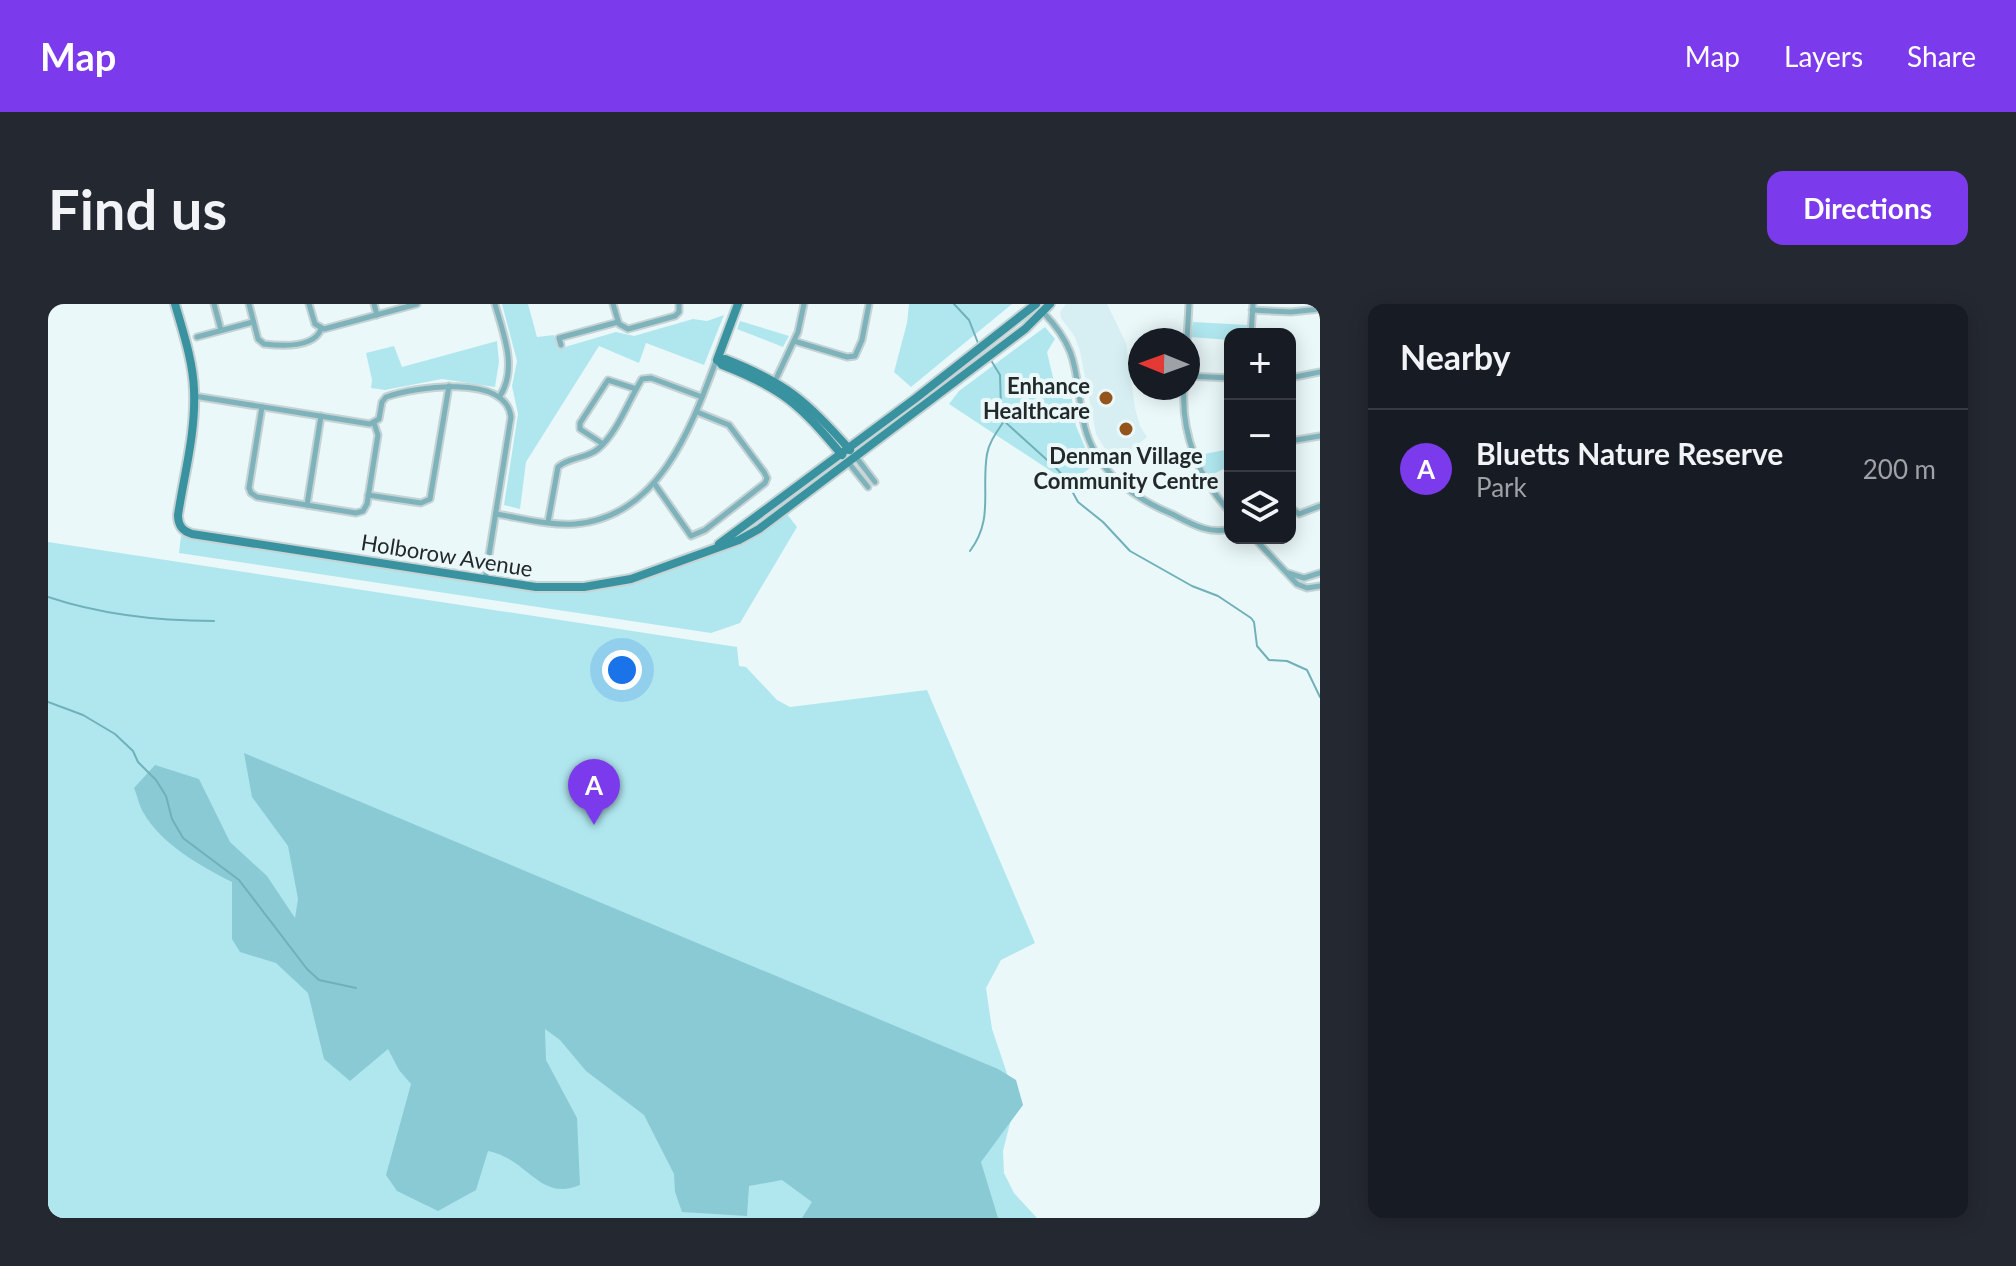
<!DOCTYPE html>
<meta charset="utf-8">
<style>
body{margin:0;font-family:Lato,sans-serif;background:#242831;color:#f1f3f6}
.controls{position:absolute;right:24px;top:24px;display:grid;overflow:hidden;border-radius:16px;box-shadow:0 4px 20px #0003}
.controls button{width:72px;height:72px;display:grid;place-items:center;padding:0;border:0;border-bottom:2px solid #363941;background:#171b24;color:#f1f3f6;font:40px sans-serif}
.compass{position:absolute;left:1080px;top:24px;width:72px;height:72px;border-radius:50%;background:#171b24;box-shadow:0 4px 20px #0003;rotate:271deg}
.you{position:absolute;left:574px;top:366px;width:28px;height:28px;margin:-20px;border:6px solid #fff;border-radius:50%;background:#1a73e8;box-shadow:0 0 0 12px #1a73e833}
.badge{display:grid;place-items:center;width:52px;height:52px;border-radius:50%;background:#7c3aed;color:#fff;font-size:26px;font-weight:700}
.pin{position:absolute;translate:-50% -66px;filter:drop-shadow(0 2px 4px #0008)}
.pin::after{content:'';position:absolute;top:42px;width:28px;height:24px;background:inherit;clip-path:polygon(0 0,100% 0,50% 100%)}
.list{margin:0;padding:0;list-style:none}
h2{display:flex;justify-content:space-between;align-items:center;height:104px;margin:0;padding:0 32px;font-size:34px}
h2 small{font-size:26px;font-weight:400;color:#9ea1a6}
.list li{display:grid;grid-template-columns:52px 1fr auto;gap:24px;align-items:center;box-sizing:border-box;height:120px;padding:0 32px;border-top:2px solid #363941}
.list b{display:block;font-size:30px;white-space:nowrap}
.list p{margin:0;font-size:26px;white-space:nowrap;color:#9ea1a6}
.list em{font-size:26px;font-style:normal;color:#9ea1a6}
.icon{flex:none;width:44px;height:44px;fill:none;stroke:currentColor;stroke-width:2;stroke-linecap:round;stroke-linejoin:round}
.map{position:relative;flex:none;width:1272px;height:914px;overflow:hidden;border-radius:16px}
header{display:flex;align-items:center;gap:48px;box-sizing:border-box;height:112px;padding:0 40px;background:#7c3aed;color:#fff}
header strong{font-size:38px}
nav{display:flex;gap:44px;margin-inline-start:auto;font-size:28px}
.intro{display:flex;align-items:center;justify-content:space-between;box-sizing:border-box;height:192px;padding:0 48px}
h1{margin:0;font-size:56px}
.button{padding:20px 36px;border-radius:16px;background:#7c3aed;color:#fff;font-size:28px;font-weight:700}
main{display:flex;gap:48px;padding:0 48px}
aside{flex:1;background:#171b24;border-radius:16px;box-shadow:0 4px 20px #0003}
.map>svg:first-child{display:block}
.built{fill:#d7eff2}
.green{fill:#b0e7ef}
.forest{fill:#8acad4}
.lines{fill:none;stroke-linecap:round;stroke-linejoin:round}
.stream{stroke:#70b0b9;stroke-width:2}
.street-casing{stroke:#c6d3d4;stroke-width:9}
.secondary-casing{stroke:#c6d3d4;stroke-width:12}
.street{stroke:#7eb3bb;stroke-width:5}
.secondary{stroke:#38929f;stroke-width:8}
.poi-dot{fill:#94551c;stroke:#eaf8fa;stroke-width:3}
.labels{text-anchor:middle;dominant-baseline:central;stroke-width:8;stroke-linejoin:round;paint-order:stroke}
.poi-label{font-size:22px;font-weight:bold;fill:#232829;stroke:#eaf8fa;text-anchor:end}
.street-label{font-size:22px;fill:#232829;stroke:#eaf8fa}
</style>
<header>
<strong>Map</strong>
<nav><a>Map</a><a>Layers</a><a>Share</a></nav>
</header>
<div class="intro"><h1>Find us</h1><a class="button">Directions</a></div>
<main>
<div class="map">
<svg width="1272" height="914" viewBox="0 0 1272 914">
<rect width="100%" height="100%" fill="#eaf8fa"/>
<!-- built -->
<polygon class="built" points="1018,0 1059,0 1078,39 1087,104 1092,122 1099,133 1066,160 1048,130 1032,47 1027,33 1013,14 1012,8"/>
<!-- green -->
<g class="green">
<polygon points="454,0 480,0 489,33 506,31 510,45 568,28 586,32 645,15 659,17 676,11 656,61 598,39 591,59 551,42 478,158 472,205 456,201 470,110 464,82 469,57"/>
<polygon points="861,0 964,0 863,83 846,68 859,19"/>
<polygon points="692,17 741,32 735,43 689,25"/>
<polygon points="1145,18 1200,21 1199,30 1182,30 1182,36 1142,33"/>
<polygon points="997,23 1007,35 999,48 1008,86 1013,86 1015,95 1024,95 1028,122 1045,162 1021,179 901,100 911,87"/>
<polygon points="449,37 451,58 447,83 394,75 337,86 323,84 324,76 318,49 346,42 354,63"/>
<polygon points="1182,145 1182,162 1159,173 1150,155 1151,151"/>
<polygon points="739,210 749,223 692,319 663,329 131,249 133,232 498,289 566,284 587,278 708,232"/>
<polygon points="0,238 689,343 691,362 698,363 729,396 742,403 879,386 987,639 953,656 938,684 944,725 968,796 955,847 956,869 966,889 989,914 0,914"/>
</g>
<!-- forest -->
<path class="forest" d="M196,449L950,765L968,776L975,801L933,858L950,914H754L764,898L734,876L701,882L699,912L634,908L627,888L626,870L596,811L538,767L512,736L497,725L498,756L529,814L532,881C491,898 481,855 440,847L428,886L390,907L349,887L338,871L363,780L351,766L340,745L302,777L276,755L260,689L228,659L192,648L184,635V578C152,562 113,540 95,508C91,501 89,491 86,484L107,461L151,475L182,538L219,572L247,614L250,595L240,542L204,493Z"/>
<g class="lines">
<!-- stream -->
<g class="stream">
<polyline points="906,0 921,16 930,39"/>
<polyline points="941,53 952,71 953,105 956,117 1008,164 1017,174 1030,198 1055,218 1082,247 1144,282 1170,292 1203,314 1206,318 1209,342 1221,356 1239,357 1259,366 1272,393"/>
<path d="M922,247C946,215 933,187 939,150C941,138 949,128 956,117"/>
<path d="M0,293C54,311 109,317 166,317"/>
<polyline points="0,398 35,411 67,430 85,447 90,458 108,476 118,492 124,515 135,534 191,576 259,665 271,676 308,684"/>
</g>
<defs>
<g id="street">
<polyline points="166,0 173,26"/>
<path d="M201,0L210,35L216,40C233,42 266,44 273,25"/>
<polyline points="261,0 267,20 276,25 369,0"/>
<polyline points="326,0 329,11"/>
<path d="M447,0C455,29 470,64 452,92"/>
<polyline points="565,0 571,20 580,25 627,12 631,8 631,0"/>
<polyline points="1204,6 1243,8 1272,5"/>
<path d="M995,8C1032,47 1026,67 1035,115C1044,164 1081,192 1124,210C1142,219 1161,231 1182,225"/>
<polyline points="1203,30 1205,0"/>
<polyline points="149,33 205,18"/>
<polyline points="1139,36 1141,0"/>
<polyline points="746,37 799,53 807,52 814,36 821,0"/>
<polyline points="513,41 511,34 570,18"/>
<polyline points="1140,72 1182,74"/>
<polyline points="1242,74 1272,68"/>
<polyline points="727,77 750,28 756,0"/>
<path d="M1136,84C1133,130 1151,175 1182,208"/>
<path d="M146,92L322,120L331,115L334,98L338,93C366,83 458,69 463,113L437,276"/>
<polyline points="214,103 201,184 203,189 209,193 308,209 315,207 319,200 330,131 326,119"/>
<polyline points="1242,137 1272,132"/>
<polyline points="555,140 532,125 532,119 560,76 588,85"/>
<polyline points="808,153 827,178"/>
<polyline points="800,158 820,183"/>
<polyline points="606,179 643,232 657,226 717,179 719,174 716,168 681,121 649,108"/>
<polyline points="320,191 373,199 382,195 401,82"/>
<polyline points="259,201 273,112"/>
<polyline points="1242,203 1251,210 1272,202"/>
<path d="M448,210C473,214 502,222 527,220C611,213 643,124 668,57"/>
<path d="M500,218L510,163C521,153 538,155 550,145C570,128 580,97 594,75L603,74L654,93"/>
<polyline points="1206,234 1249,280 1259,284 1272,282"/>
<polyline points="1240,269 1256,274 1272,269"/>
</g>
<g id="secondary">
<path d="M127,0C135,28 145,57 146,86C148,128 136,171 130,211C130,221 134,227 144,230L488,283H536L583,275L691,236L711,225L977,25L1002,0"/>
<polyline points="669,56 690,0"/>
<path d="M670,56L677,55C738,79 759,97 802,146"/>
<path d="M670,56L674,61C736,85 752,101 794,151"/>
<polyline points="671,240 868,94 988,0"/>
<polyline points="1268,914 1272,911"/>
</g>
</defs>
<!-- street casing -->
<use href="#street" class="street-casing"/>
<!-- secondary casing -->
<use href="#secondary" class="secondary-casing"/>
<!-- street -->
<use href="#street" class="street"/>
<!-- secondary -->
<use href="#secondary" class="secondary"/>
</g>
<!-- markers -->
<g class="poi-dot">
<circle cx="1058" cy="94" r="8"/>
<circle cx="1078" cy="125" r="8"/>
</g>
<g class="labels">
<!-- poi labels -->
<g class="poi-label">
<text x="1042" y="81">Enhance<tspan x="1042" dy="25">Healthcare</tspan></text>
<text x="1078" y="151" text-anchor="middle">Denman Village<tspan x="1078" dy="25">Community Centre</tspan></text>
</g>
<!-- street labels -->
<g class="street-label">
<text transform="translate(399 251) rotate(9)">Holborow Avenue</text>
</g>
</g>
</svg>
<div class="controls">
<button>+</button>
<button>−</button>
<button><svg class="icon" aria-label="layers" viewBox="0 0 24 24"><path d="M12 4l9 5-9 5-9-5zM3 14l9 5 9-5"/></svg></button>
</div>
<svg class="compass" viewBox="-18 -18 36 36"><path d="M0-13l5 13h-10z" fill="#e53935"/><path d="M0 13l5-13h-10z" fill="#9ea1a6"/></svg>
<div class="you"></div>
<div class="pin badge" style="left:546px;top:521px">A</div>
</div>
<aside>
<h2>Nearby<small></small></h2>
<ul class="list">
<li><span class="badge">A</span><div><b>Bluetts Nature Reserve</b><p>Park</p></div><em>200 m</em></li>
</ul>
</aside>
</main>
